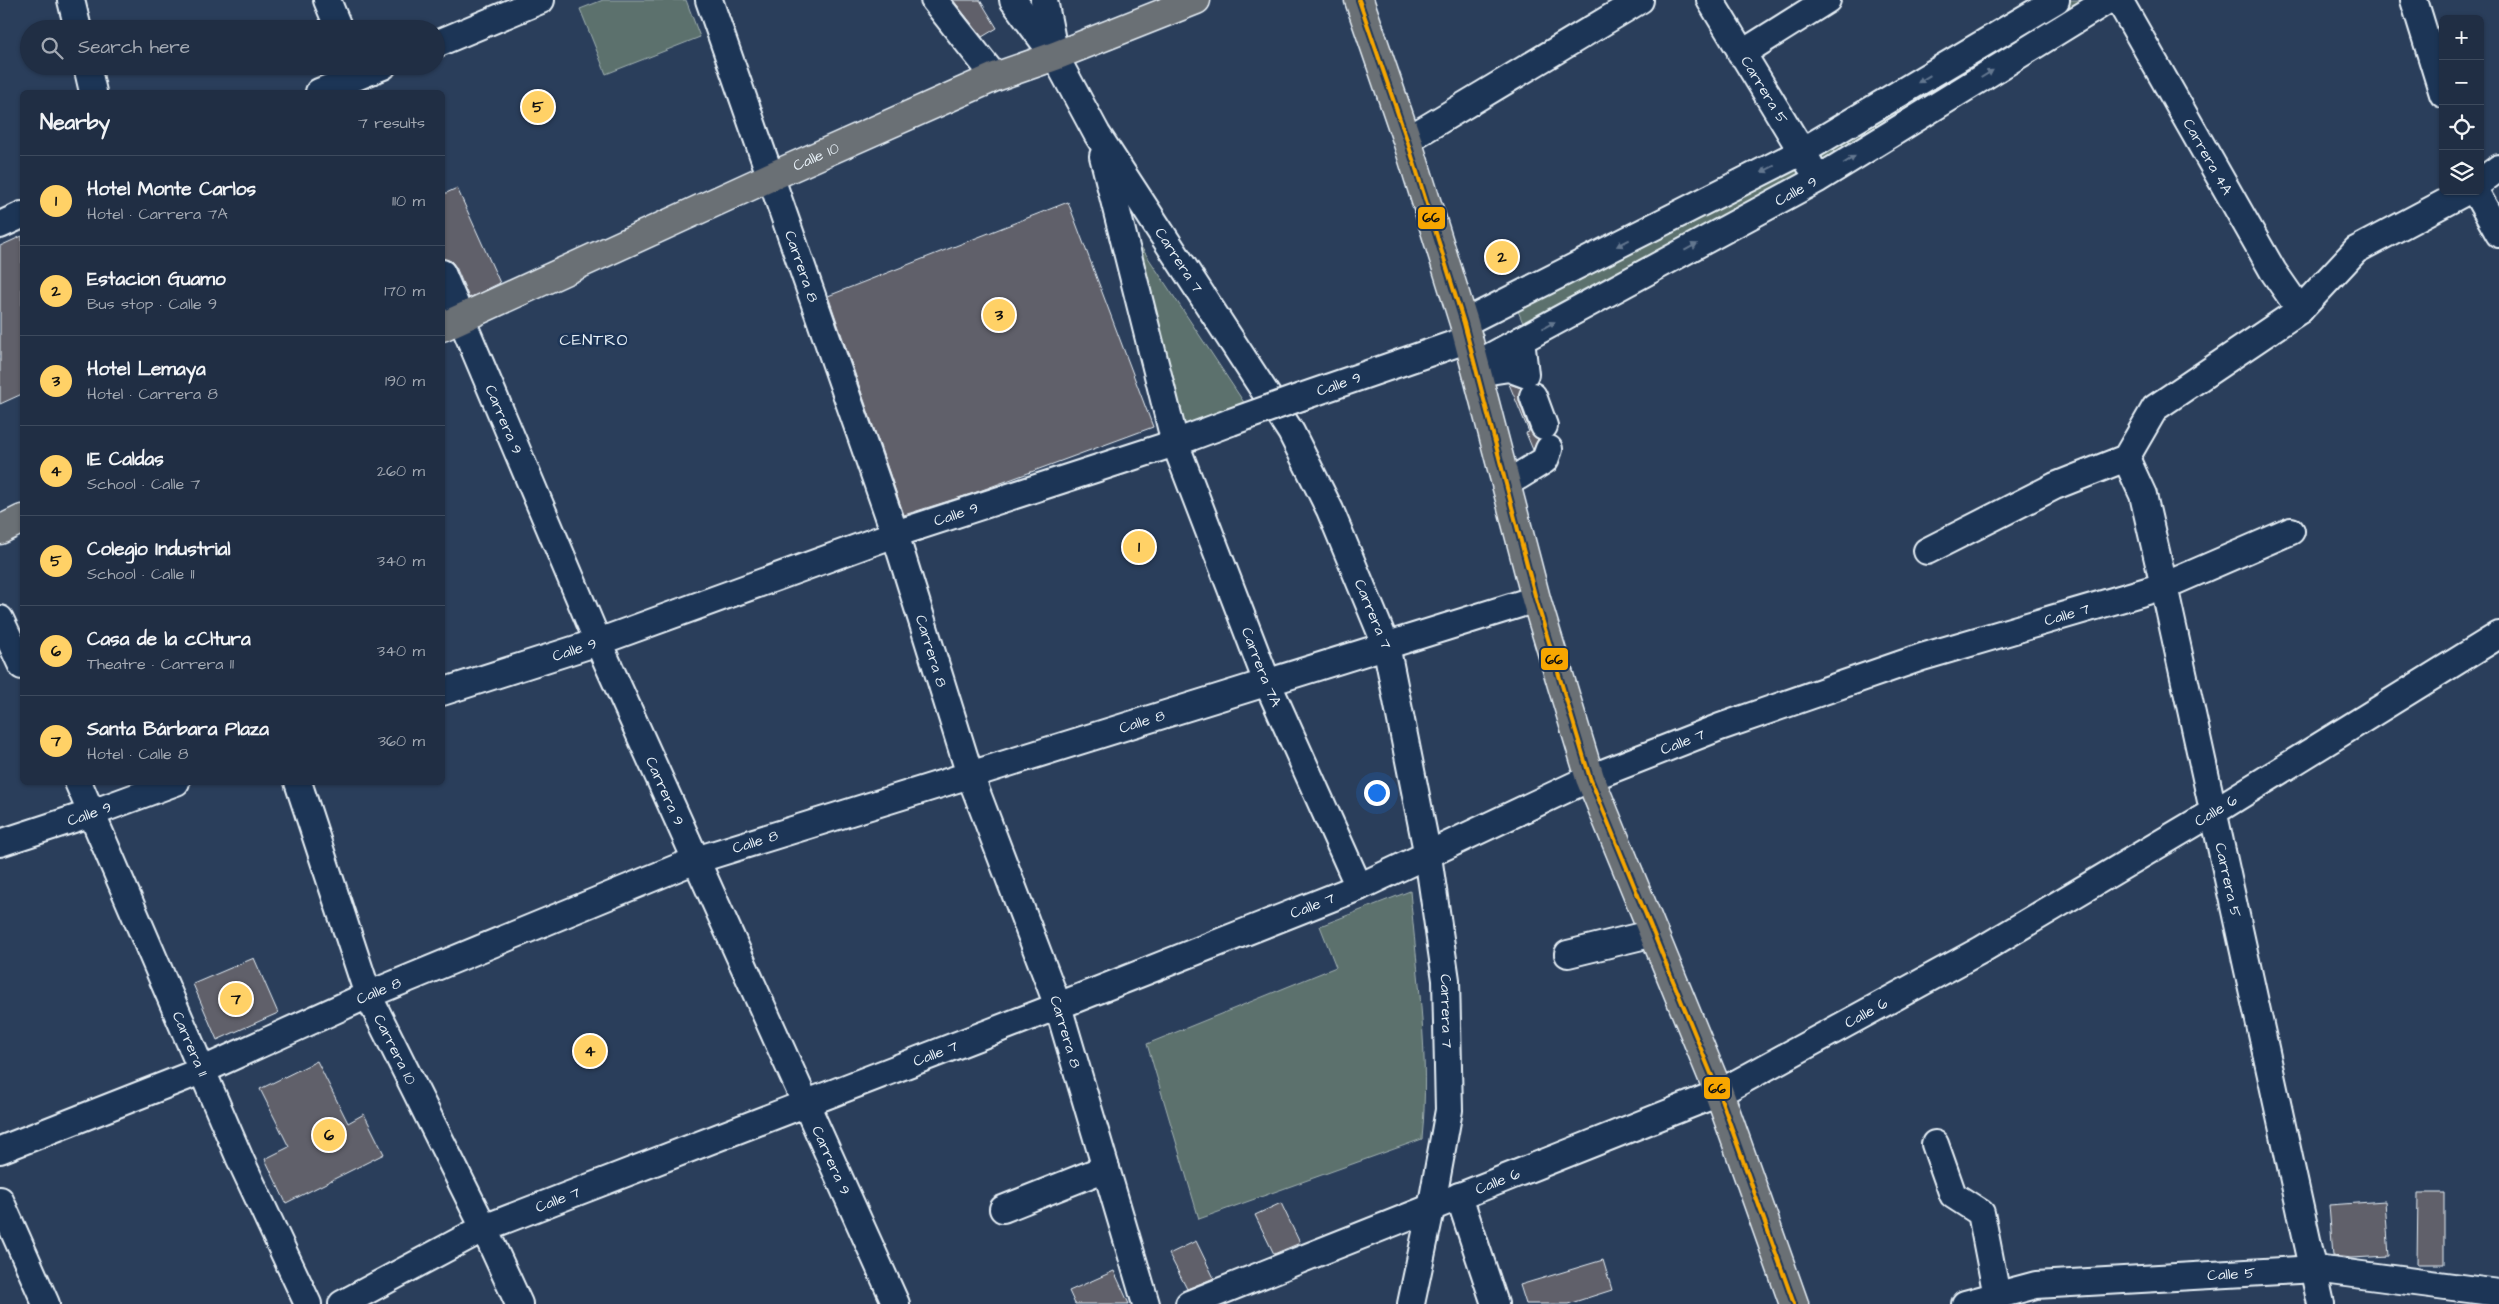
<!DOCTYPE html>
<meta charset="utf-8">
<style>
body{margin:0;font-family:"Architects Daughter",sans-serif;background:#28364b;color:#f1f3f6}
.controls{position:absolute;right:15px;top:15px;display:grid;overflow:hidden;border-radius:8px;box-shadow:0 1px 4px #0004}
.controls button{width:45px;height:45px;display:grid;place-items:center;padding:0;border:0;border-bottom:1px solid #3d4a5d;background:#202e44;color:#f1f3f6;font:25px sans-serif}
.you{position:absolute;left:1376px;top:792px;width:18px;height:18px;margin:-12px;border:4px solid #fff;border-radius:50%;background:#1a73e8;box-shadow:0 0 0 8px #1a73e833}
.badge{display:grid;place-items:center;width:32px;height:32px;border-radius:50%;background:#ffd166;color:#111;font-size:16px;font-weight:700}
.pin{position:absolute;translate:-50% -50%;border:2px solid #fff;box-shadow:0 1px 5px #0006}
.list{margin:0;padding:0;list-style:none}
h2{display:flex;justify-content:space-between;align-items:center;height:65px;margin:0;padding:0 20px;font-size:21px}
h2 small{font-size:16px;font-weight:400;color:#a2a8b2}
.list li{display:grid;grid-template-columns:32px 1fr auto;gap:15px;align-items:center;box-sizing:border-box;height:90px;padding:0 20px;border-top:1px solid #3d4a5d}
.list b{display:block;font-size:19px;white-space:nowrap}
.list p{margin:0;font-size:16px;white-space:nowrap;color:#a2a8b2}
.list em{font-size:16px;font-style:normal;color:#a2a8b2}
.icon{flex:none;width:28px;height:28px;fill:none;stroke:currentColor;stroke-width:2;stroke-linecap:round;stroke-linejoin:round}
.map{position:relative;flex:none;width:2499px;height:1304px;overflow:hidden}
.search{position:absolute;background:#202e44;box-shadow:0 1px 4px #0004;left:20px;top:20px;width:425px;height:55px;display:flex;align-items:center;gap:12px;box-sizing:border-box;padding:0 18px;border-radius:28px;color:#a2a8b2;font-size:19px}
.panel{position:absolute;background:#202e44;box-shadow:0 1px 4px #0004;left:20px;top:90px;width:425px;height:695px;border-radius:8px}
.map>svg:first-child{display:block}
.green{fill:#5b716d;stroke:#a2b1b2}
.building{fill:#60606a;stroke:#e8f1f8}
.lines{fill:none;stroke-linecap:round;stroke-linejoin:round}
.minor-casing{stroke:#e8f1f8;stroke-width:30}
.major-casing{stroke:#e8f1f8;stroke-width:31}
.minor{stroke:#1d3557;stroke-width:26}
.major{stroke:#6b6f75;stroke-width:28}
.minor-bridge-casing{stroke:#e8f1f8;stroke-width:30;stroke-linecap:butt}
.minor-bridge{stroke:#1d3557;stroke-width:26}
.bus-1-casing{stroke:#1d3557;stroke-width:8}
.bus-1{stroke:#f7a600;stroke-width:4}
.oneway{fill:#64778f}
.labels{text-anchor:middle;dominant-baseline:central;stroke-width:5;stroke-linejoin:round;paint-order:stroke}
.street-label{font-size:15px;fill:#e8f1f8;stroke:#1d3557}
.neighbourhood-label{font-size:16px;letter-spacing:1px;fill:#e8f1f8;stroke:#1d3557}
.line-badge{stroke:#1d3557;stroke-width:2}
.pale-badge-label{font-size:14px;text-anchor:middle;font-weight:bold;fill:#111}
</style>
<div class="map">
<svg width="2499" height="1304" viewBox="0 0 2499 1304">
<rect width="100%" height="100%" fill="#2a3e5b"/>
<filter id="ink" filterUnits="userSpaceOnUse"><feTurbulence type="fractalNoise" baseFrequency=".02" numOctaves="2"/><feDisplacementMap in="SourceGraphic" scale="10" xChannelSelector="R" yChannelSelector="G"/><feConvolveMatrix kernelMatrix="1 2 1 2 8 2 1 2 1" color-interpolation-filters="sRGB"/></filter>
<g filter="url(#ink)">
<!-- green -->
<g class="green">
<polygon points="603,0 686,0 700,37 606,74 580,9"/>
<polygon points="2063,0 2096,0 1821,168 1810,152"/>
<polygon points="1798,158 1807,178 1525,328 1516,306"/>
<polygon points="1114,206 1245,404 1181,426"/>
<path d="M1410,891C1417,973 1430,1057 1422,1139L1199,1219L1147,1044L1336,967L1320,926Z"/>
</g>
<!-- building -->
<g class="building">
<polygon points="953,0 980,0 997,28 982,37"/>
<polygon points="457,188 500,283 469,298 456,267 451,261 442,258 442,195"/>
<polygon points="1068,202 1153,427 974,493 904,515 828,296"/>
<polygon points="22,236 22,394 0,404 0,246"/>
<polygon points="1509,384 1521,388 1519,401 1530,431 1538,439 1533,450 1526,433 1529,432"/>
<polygon points="254,958 278,1013 217,1040 193,984"/>
<polygon points="317,1061 348,1123 364,1114 384,1154 286,1203 265,1159 289,1147 260,1089"/>
<polygon points="2418,1193 2444,1193 2444,1264 2417,1264"/>
<polygon points="2385,1201 2389,1256 2351,1258 2333,1256 2329,1205"/>
<polygon points="1281,1203 1300,1243 1274,1254 1255,1215"/>
<polygon points="1196,1241 1214,1278 1187,1289 1169,1254"/>
<polygon points="1603,1260 1612,1290 1568,1304 1526,1304 1520,1285"/>
<polygon points="1114,1271 1129,1304 1075,1304 1069,1291"/>
</g>
<g class="lines">
<defs>
<g id="minor">
<polyline points="71,0 78,29"/>
<polyline points="327,0 339,29"/>
<path id="s1" d="M709,0L895,534L970,775L1058,1006L1146,1304"/>
<polyline points="934,0 995,77"/>
<polyline points="1013,0 1050,50"/>
<path id="s2" d="M1044,0L1055,56L1097,134L1291,432L1330,510L1386,645L1428,856L1446,980L1449,1110L1431,1209L1411,1304"/>
<path id="s3" d="M1710,0L1810,165"/>
<path id="s4" d="M2119,0L2273,271L2300,310"/>
<polyline points="2414,0 2443,94"/>
<polyline points="436,44 541,0"/>
<polyline points="1741,54 1827,0"/>
<polyline points="87,66 93,92"/>
<polyline points="319,92 383,66"/>
<polyline points="1407,140 1640,0"/>
<path id="s5" d="M1103,156L1175,443L1267,682L1359,887"/>
<polyline points="2480,182 2499,168"/>
<polyline points="2475,191 2499,234"/>
<polyline points="0,225 22,215"/>
<path id="s6" d="M442,273L598,642L896,1304"/>
<polyline points="1464,323 1801,152 2056,0"/>
<path id="s7" d="M1475,365L1818,179L2108,0"/>
<polyline points="1477,373 1509,368 1525,374 1521,340"/>
<polyline points="1533,396 1544,426"/>
<path id="s8" d="M1301,397L1469,339"/>
<path id="s9" d="M2126,458L2143,495L2164,586L2321,1304"/>
<polyline points="1506,484 1545,460 1549,449"/>
<polyline points="1927,551 2055,486 2126,458 2155,408 2300,310 2356,250 2467,191"/>
<polyline points="0,619 22,666"/>
<path id="s10" d="M442,692L598,642L895,534L1175,443L1231,422"/>
<path id="s11" d="M78,782L240,1159L308,1304"/>
<path id="s12" d="M298,782L368,995L484,1228L519,1304"/>
<path id="s13" d="M0,843L92,813L176,782"/>
<polyline points="1568,954 1654,933"/>
<polyline points="1935,1144 1953,1195 1981,1213 1997,1296"/>
<path id="s14" d="M0,1150L201,1071L368,995L696,860L1536,599"/>
<polyline points="1459,1196 1495,1304"/>
<polyline points="0,1200 46,1304"/>
<polyline points="1003,1209 1106,1168"/>
<path id="s15" d="M342,1304L484,1228L1058,1006L1359,887L1590,778L1720,727L1922,657L2164,586L2291,531"/>
<path id="s16" d="M1189,1304L1719,1093L1981,950L2215,811L2499,635"/>
<path id="s17" d="M1965,1304L2036,1285L2316,1269L2499,1293"/>
</g>
<g id="major">
<polyline points="1359,0 1407,140 1464,323 1536,599 1590,778 1719,1093 1794,1304"/>
<path id="s18" d="M442,327L770,177L995,77L1055,56L1196,0"/>
<polyline points="0,530 22,519"/>
</g>
</defs>
<!-- minor casing -->
<use href="#minor" class="minor-casing"/>
<!-- major casing -->
<use href="#major" class="major-casing"/>
<!-- minor -->
<use href="#minor" class="minor"/>
<!-- major -->
<use href="#major" class="major"/>
<defs>
<polyline id="minor-bridge" points="1231,422 1301,397"/>
</defs>
<!-- minor-bridge casing -->
<use href="#minor-bridge" class="minor-bridge-casing"/>
<!-- minor-bridge -->
<use href="#minor-bridge" class="minor-bridge"/>
<defs>
<polyline id="bus-1" points="1359,0 1407,140 1464,323 1536,599 1590,778 1719,1093 1794,1304"/>
</defs>
<!-- bus-1 casing -->
<use href="#bus-1" class="bus-1-casing"/>
<!-- bus-1 -->
<use href="#bus-1" class="bus-1"/>
</g>
<!-- one-way arrows -->
<defs><path id="oneway-solid" d="M-6-.8H1V-3.2L6.5 0L1 3.2V.8H-6Z" transform="scale(1.25)"/></defs>
<g class="oneway">
<use href="#oneway-solid" transform="translate(1987 74) rotate(-32)"/>
<use href="#oneway-solid" transform="translate(1924 79) rotate(149)"/>
<use href="#oneway-solid" transform="translate(1849 160) rotate(-32)"/>
<use href="#oneway-solid" transform="translate(1768 169) rotate(153)"/>
<use href="#oneway-solid" transform="translate(1623 243) rotate(153)"/>
<use href="#oneway-solid" transform="translate(1691 247) rotate(-28)"/>
<use href="#oneway-solid" transform="translate(1549 325) rotate(-28)"/>
</g>
</g>
<g class="labels">
<!-- street labels -->
<g class="street-label">
<text stroke="none"><textPath href="#s3" startOffset="105">Carrera 5</textPath></text>
<text stroke="none"><textPath href="#s18" startOffset="411">Calle 10</textPath></text>
<text stroke="none"><textPath href="#s4" startOffset="180">Carrera 4A</textPath></text>
<text stroke="none"><textPath href="#s7" startOffset="365">Calle 9</textPath></text>
<text stroke="none"><textPath href="#s2" startOffset="296">Carrera 7</textPath></text>
<text stroke="none"><textPath href="#s1" startOffset="282">Carrera 8</textPath></text>
<text stroke="none"><textPath href="#s8" startOffset="40">Calle 9</textPath></text>
<text stroke="none"><textPath href="#s6" startOffset="159">Carrera 9</textPath></text>
<text stroke="none"><textPath href="#s10" startOffset="544">Calle 9</textPath></text>
<text stroke="none"><textPath href="#s2" startOffset="701">Carrera 7</textPath></text>
<text stroke="none"><textPath href="#s15" startOffset="1860">Calle 7</textPath></text>
<text stroke="none"><textPath href="#s10" startOffset="139">Calle 9</textPath></text>
<text stroke="none"><textPath href="#s1" startOffset="688">Carrera 8</textPath></text>
<text stroke="none"><textPath href="#s5" startOffset="536">Carrera 7A</textPath></text>
<text stroke="none"><textPath href="#s14" startOffset="1221">Calle 8</textPath></text>
<text stroke="none"><textPath href="#s15" startOffset="1455">Calle 7</textPath></text>
<text stroke="none"><textPath href="#s6" startOffset="564">Carrera 9</textPath></text>
<text stroke="none"><textPath href="#s16" startOffset="1142">Calle 6</textPath></text>
<text stroke="none"><textPath href="#s13" startOffset="94">Calle 9</textPath></text>
<text stroke="none"><textPath href="#s14" startOffset="816">Calle 8</textPath></text>
<text stroke="none"><textPath href="#s9" startOffset="435">Carrera 5</textPath></text>
<text stroke="none"><textPath href="#s15" startOffset="1050">Calle 7</textPath></text>
<text stroke="none"><textPath href="#s14" startOffset="411">Calle 8</textPath></text>
<text stroke="none"><textPath href="#s2" startOffset="1106">Carrera 7</textPath></text>
<text stroke="none"><textPath href="#s16" startOffset="738">Calle 6</textPath></text>
<text stroke="none"><textPath href="#s1" startOffset="1092">Carrera 8</textPath></text>
<text stroke="none"><textPath href="#s11" startOffset="285">Carrera 11</textPath></text>
<text stroke="none"><textPath href="#s12" startOffset="285">Carrera 10</textPath></text>
<text stroke="none"><textPath href="#s15" startOffset="645">Calle 7</textPath></text>
<text stroke="none"><textPath href="#s6" startOffset="969">Carrera 9</textPath></text>
<text stroke="none"><textPath href="#s16" startOffset="332">Calle 6</textPath></text>
<text stroke="none"><textPath href="#s15" startOffset="240">Calle 7</textPath></text>
<text stroke="none"><textPath href="#s17" startOffset="269">Calle 5</textPath></text>
</g>
<!-- neighbourhood labels -->
<g class="neighbourhood-label">
<text x="594" y="340">CENTRO</text>
</g>
</g>
<g class="line-badge">
<rect x="1417" y="206" width="29" height="24" rx="5" fill="#f7a600"/>
<rect x="1540" y="647" width="29" height="24" rx="5" fill="#f7a600"/>
<rect x="1703" y="1076" width="28" height="24" rx="5" fill="#f7a600"/>
</g>
<g class="pale-badge-label">
<text x="1431" y="222">66</text>
<text x="1554" y="664">66</text>
<text x="1717" y="1093">66</text>
</g>
</svg>
<div class="controls">
<button>+</button>
<button>−</button>
<button><svg class="icon" aria-label="locate" viewBox="0 0 24 24"><circle cx="12" cy="12" r="6"/><path d="M12 2v4M12 18v4M2 12h4M18 12h4"/></svg></button>
<button><svg class="icon" aria-label="layers" viewBox="0 0 24 24"><path d="M12 4l9 5-9 5-9-5zM3 14l9 5 9-5"/></svg></button>
</div>
<div class="you"></div>
<div class="pin badge" style="left:1139px;top:547px">1</div>
<div class="pin badge" style="left:1502px;top:257px">2</div>
<div class="pin badge" style="left:999px;top:315px">3</div>
<div class="pin badge" style="left:590px;top:1051px">4</div>
<div class="pin badge" style="left:538px;top:107px">5</div>
<div class="pin badge" style="left:329px;top:1135px">6</div>
<div class="pin badge" style="left:236px;top:999px">7</div>
<div class="search"><svg class="icon" aria-label="search" viewBox="0 0 24 24"><circle cx="10" cy="10" r="6"/><path d="M15 15l6 6"/></svg>Search here</div>
<section class="panel">
<h2>Nearby<small>7 results</small></h2>
<ul class="list">
<li><span class="badge">1</span><div><b>Hotel Monte Carlos</b><p>Hotel · Carrera 7A</p></div><em>110 m</em></li>
<li><span class="badge">2</span><div><b>Estacion Guamo</b><p>Bus stop · Calle 9</p></div><em>170 m</em></li>
<li><span class="badge">3</span><div><b>Hotel Lemaya</b><p>Hotel · Carrera 8</p></div><em>190 m</em></li>
<li><span class="badge">4</span><div><b>IE Caldas</b><p>School · Calle 7</p></div><em>260 m</em></li>
<li><span class="badge">5</span><div><b>Colegio Industrial</b><p>School · Calle 11</p></div><em>340 m</em></li>
<li><span class="badge">6</span><div><b>Casa de la cCltura</b><p>Theatre · Carrera 11</p></div><em>340 m</em></li>
<li><span class="badge">7</span><div><b>Santa Bárbara Plaza</b><p>Hotel · Calle 8</p></div><em>360 m</em></li>
</ul>
</section>
</div>
